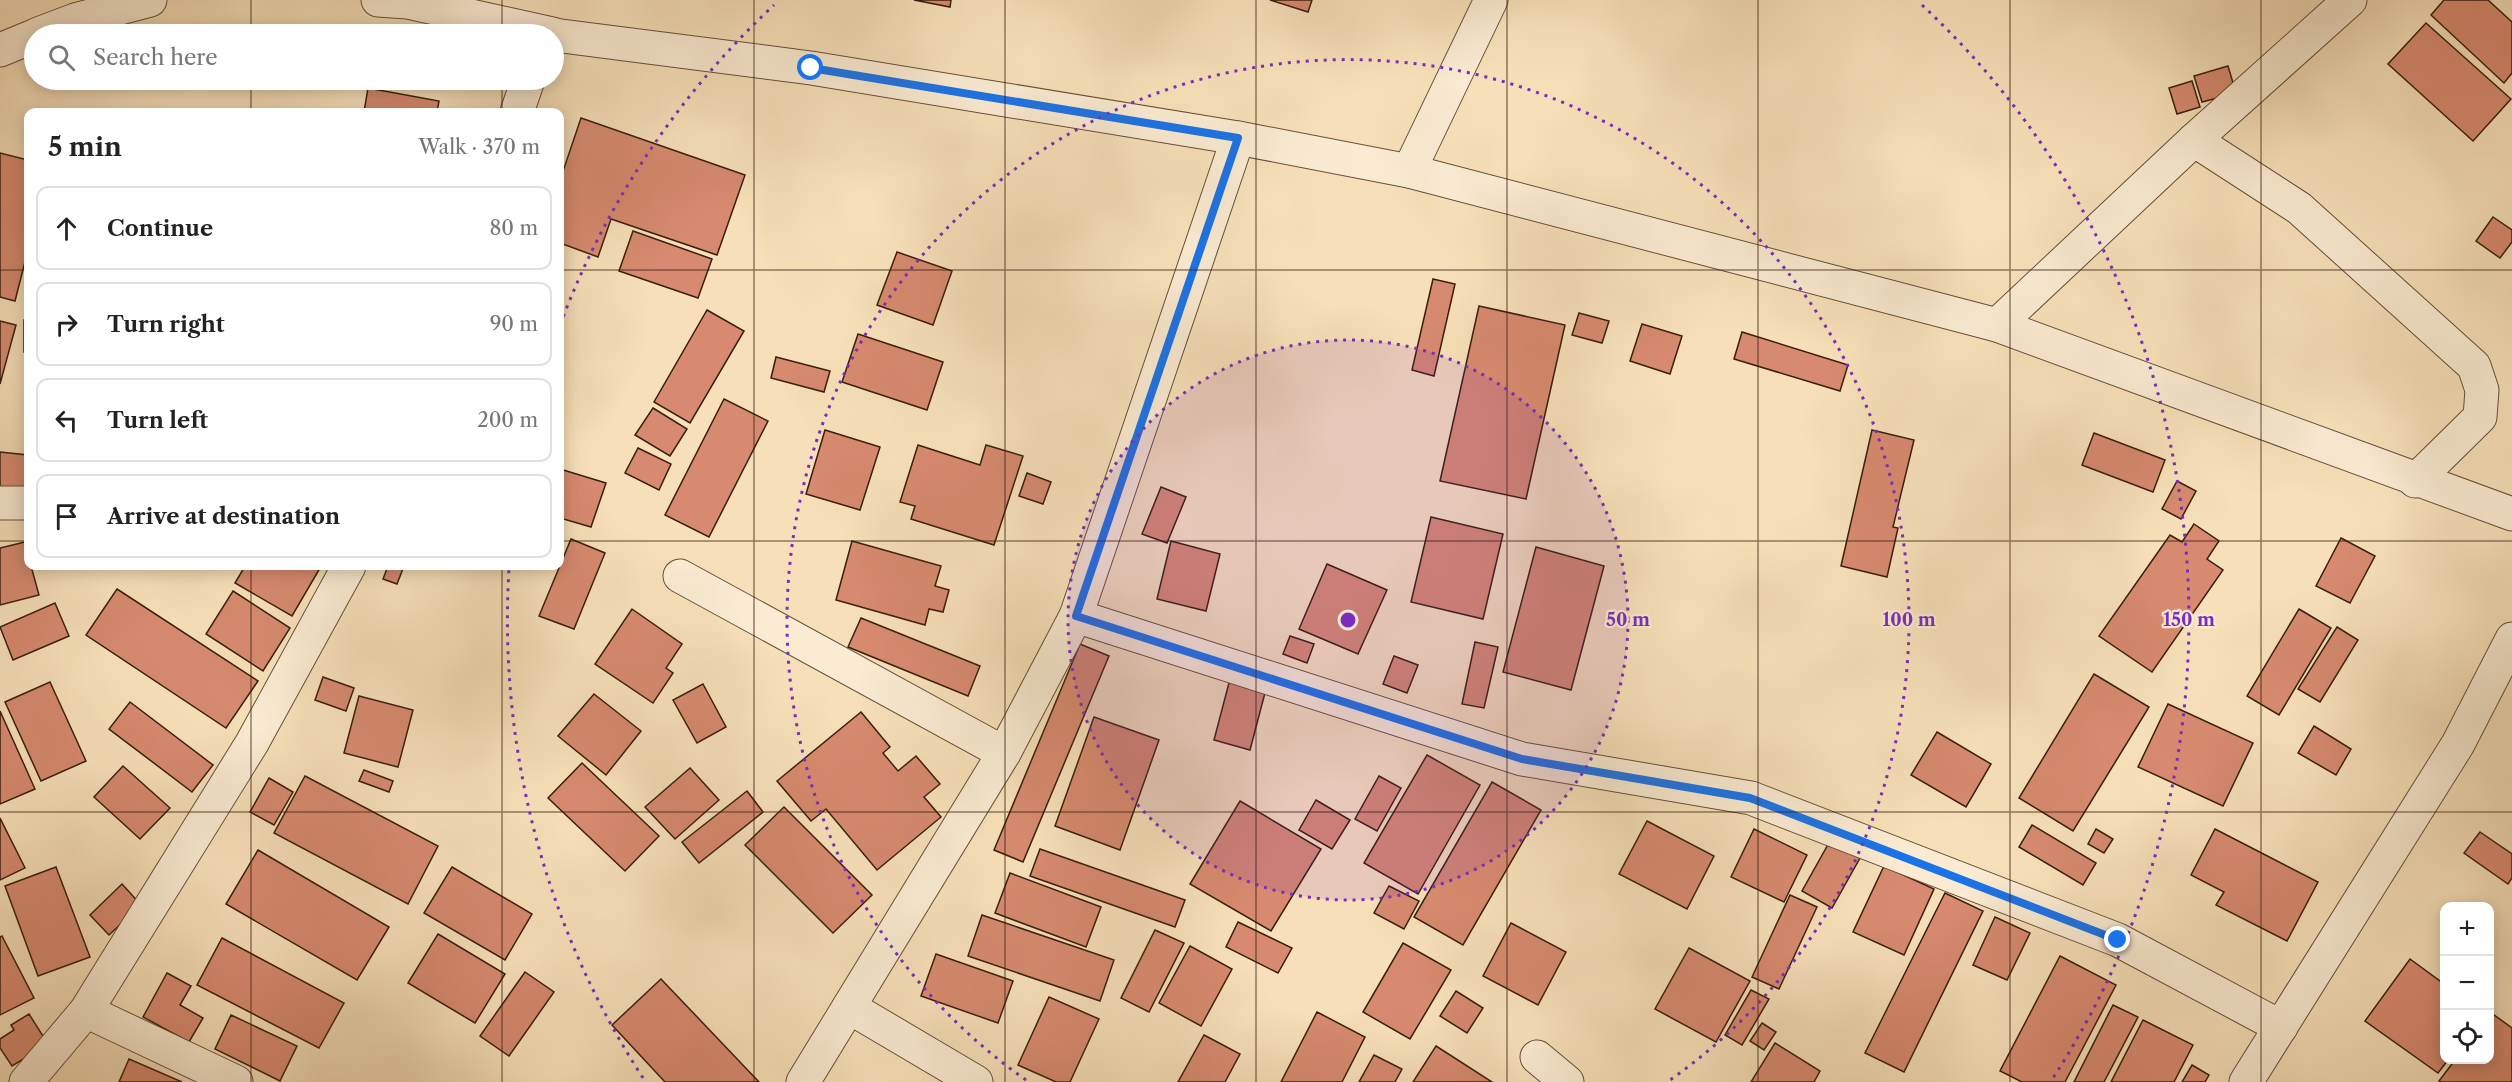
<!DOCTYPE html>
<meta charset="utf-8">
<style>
body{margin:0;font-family:"Libre Caslon Text",serif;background:#f6f6f6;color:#222}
.controls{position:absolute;right:18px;bottom:18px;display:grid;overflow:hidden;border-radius:12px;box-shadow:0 3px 15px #0003}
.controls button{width:54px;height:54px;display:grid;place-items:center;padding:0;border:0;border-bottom:2px solid #e0e0e0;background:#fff;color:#222;font:30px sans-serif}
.stop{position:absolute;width:18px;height:18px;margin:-14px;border:4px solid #1a73e8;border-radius:50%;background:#fff}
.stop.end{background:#1a73e8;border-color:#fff;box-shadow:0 2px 6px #0008}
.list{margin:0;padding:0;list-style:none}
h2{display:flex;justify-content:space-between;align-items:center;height:78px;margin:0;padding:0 24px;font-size:26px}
h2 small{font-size:20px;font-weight:400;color:#767676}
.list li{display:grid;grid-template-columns:39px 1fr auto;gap:18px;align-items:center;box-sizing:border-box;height:84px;margin:0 12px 12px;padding:0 12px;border:2px solid #e0e0e0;border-radius:12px}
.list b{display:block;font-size:22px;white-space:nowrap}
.list em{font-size:20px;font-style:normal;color:#767676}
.icon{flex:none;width:33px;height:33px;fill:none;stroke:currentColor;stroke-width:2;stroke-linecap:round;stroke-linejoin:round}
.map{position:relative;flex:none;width:2512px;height:1082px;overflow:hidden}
.search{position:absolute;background:#fff;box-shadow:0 3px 15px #0003;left:24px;top:24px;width:540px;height:66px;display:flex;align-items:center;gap:15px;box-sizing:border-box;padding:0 21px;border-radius:33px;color:#767676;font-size:22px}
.panel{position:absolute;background:#fff;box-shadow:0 3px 15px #0003;left:24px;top:108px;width:540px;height:462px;border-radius:12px}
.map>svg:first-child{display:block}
.building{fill:#d78a6f;stroke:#391e0c;stroke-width:1.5}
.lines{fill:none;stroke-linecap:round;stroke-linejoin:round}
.minor-casing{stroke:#684e37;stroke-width:35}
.minor{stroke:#faebd2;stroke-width:33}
.route{stroke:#1a73e8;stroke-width:8}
.grid{fill:none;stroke:#391e0c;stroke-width:1.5;stroke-opacity:0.55}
.ring{fill:none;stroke:#7b2cbf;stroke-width:3;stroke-dasharray:3 6}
.centre{fill:#7b2cbf;stroke:#faebd2;stroke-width:3}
.ring-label{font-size:18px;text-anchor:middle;font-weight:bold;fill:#7b2cbf;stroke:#faebd2;stroke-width:4.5;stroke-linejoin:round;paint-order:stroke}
</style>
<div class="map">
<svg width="2512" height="1082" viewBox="0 0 2512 1082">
<rect width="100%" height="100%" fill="#f7e0b9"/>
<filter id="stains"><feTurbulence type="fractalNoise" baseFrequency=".00333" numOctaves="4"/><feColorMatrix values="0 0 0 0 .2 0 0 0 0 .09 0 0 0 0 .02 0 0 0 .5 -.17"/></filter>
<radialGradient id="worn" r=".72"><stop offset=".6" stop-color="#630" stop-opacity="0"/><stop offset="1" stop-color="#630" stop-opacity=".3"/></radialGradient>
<!-- building -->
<g class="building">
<polygon points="914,0 951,0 950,7"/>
<polygon points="1270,0 1312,0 1308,12"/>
<polygon points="2444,0 2488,0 2512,22 2512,73 2504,83 2431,15"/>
<polygon points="2426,23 2511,99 2473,141 2388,64"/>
<polygon points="2228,66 2236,93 2202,102 2194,76"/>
<polygon points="2192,81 2200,107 2177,114 2169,88"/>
<polygon points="368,88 439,101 437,112 364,112"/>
<polygon points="581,118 745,175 717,255 611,219 598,257 560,243 560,180"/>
<polygon points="0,153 28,160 28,250 15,301 0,297"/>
<polygon points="2493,217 2512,230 2512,242 2500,258 2476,241"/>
<polygon points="633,231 712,259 698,298 619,271"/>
<polygon points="897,252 952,271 933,325 877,305"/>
<polygon points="1433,279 1455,284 1434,376 1412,370"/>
<polygon points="1479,306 1565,325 1526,499 1440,481"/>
<polygon points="707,310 744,331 690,423 654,402"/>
<polygon points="1579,313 1609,321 1602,343 1572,335"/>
<rect x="24" y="320" width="4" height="32"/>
<polygon points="0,321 16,325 0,384"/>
<polygon points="1642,324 1682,336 1670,374 1630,361"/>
<polygon points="1742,332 1848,365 1840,391 1734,359"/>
<polygon points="858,334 943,362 927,410 842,382"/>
<polygon points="776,357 830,371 824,392 771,378"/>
<polygon points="724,399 768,421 709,537 665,515"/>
<polygon points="653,408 687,429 670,456 635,435"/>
<polygon points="825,430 880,447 860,510 806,494"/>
<polygon points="1872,430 1914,440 1893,527 1898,528 1887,577 1841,566"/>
<polygon points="2094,433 2165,460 2153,492 2082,465"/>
<polygon points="918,445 980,465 986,445 1023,456 994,545 911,519 915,506 900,502"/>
<polygon points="638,448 671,464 659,490 625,473"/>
<polygon points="0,452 28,455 28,495 0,491"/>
<polygon points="560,469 606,483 591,527 560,518"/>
<polygon points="1027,473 1051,482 1043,504 1019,496"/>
<polygon points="2177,481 2196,491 2181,519 2162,509"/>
<polygon points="1161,487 1186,497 1167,543 1142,534"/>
<polygon points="1431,517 1503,534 1483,619 1411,602"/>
<polygon points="2194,524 2219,541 2207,559 2223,570 2152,672 2099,636 2170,535 2182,542"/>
<polygon points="2341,538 2375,556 2350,603 2316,586"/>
<polygon points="571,539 605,553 574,629 539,616"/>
<polygon points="852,541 941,566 935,586 949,590 943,612 929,609 925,625 836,600"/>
<polygon points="1171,541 1220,554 1206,611 1157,599"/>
<polygon points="25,542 28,566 31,566 39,595 0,605 0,548"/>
<polygon points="1536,547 1604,566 1571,690 1503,672"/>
<polygon points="1327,564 1387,590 1358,654 1299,629"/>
<polygon points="245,566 315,566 320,568 292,616 235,583"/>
<polygon points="388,566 404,566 397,584 383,579"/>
<polygon points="117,589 258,681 226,728 86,635"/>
<polygon points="233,591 290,628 263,671 206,634"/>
<polygon points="55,603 69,636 13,660 0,627"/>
<polygon points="632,609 682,644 666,668 673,673 653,703 595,664"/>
<polygon points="2299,609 2331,628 2279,715 2247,696"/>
<polygon points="861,618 980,666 968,696 848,647"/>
<polygon points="2337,627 2358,640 2320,702 2298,689"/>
<polygon points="1290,636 1314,644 1307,663 1283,654"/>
<polygon points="1475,642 1498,647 1484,708 1462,704"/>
<polygon points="1080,644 1109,656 1023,862 994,850"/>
<polygon points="1394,656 1418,665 1407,693 1383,684"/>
<polygon points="2094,674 2149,707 2073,831 2019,798"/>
<polygon points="323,677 354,688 346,711 315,700"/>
<polygon points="1230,679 1266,689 1250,750 1214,740"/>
<polygon points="50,682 86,761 41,781 5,702"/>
<polygon points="703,684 726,727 697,743 673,700"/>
<polygon points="594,694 641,731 606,775 558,736"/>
<polygon points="359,696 413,710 398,767 344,753"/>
<polygon points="130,702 213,765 192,792 109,729"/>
<polygon points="2168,704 2253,743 2223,806 2138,767"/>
<polygon points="0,711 35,789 0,804"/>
<polygon points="861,712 890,747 883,753 898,771 916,756 940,784 924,797 941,817 877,870 826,809 811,821 777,781"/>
<polygon points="1094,717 1159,740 1120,850 1055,826"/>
<polygon points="2314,726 2351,749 2336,775 2298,753"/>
<polygon points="1937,732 1991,764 1966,807 1911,775"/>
<polygon points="1427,755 1480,785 1418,894 1364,863"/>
<polygon points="582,763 659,836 625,871 548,798"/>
<polygon points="123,766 170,808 140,839 94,797"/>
<polygon points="690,768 719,800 675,839 645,807"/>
<polygon points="364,770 393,781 389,792 359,781"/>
<polygon points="305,776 438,846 408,904 274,833"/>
<polygon points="1379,776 1401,788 1377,831 1355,819"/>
<polygon points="269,778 293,792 274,825 250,812"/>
<polygon points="1492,782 1541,810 1463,945 1414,917"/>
<polygon points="747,791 763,812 699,863 682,842"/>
<polygon points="1316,800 1350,820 1332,849 1299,830"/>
<polygon points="1240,801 1321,849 1271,931 1190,884"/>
<polygon points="784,807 872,895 833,933 745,845"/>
<polygon points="0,818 25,868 0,880"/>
<polygon points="1647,821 1714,856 1687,909 1619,874"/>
<polygon points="2032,825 2096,863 2083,885 2019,847"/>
<polygon points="1754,829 1807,855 1784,902 1731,877"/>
<polygon points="2096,829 2113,839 2104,853 2088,844"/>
<polygon points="2215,829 2318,882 2287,941 2216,905 2224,892 2191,875"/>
<polygon points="2480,832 2512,854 2512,878 2508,884 2464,853"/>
<polygon points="1830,841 1860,858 1832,908 1802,891"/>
<polygon points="1040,849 1185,900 1175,927 1030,876"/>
<polygon points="258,850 389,927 357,980 226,904"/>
<polygon points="1884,866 1934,889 1904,955 1853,932"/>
<polygon points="56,867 90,957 38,976 5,886"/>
<polygon points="452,867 532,914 505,960 424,913"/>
<polygon points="1010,873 1101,907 1086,947 995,913"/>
<polygon points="122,884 141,905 109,935 90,915"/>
<polygon points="1389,886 1419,901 1404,929 1374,913"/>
<polygon points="1945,893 1983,911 1904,1072 1865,1053"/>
<polygon points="1790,895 1817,907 1779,989 1752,977"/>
<polygon points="982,915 1114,960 1100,1001 968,956"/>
<polygon points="1995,917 2030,933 2007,980 1973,965"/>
<polygon points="1238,922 1292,948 1278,973 1226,947"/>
<polygon points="1511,923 1566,952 1538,1005 1483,976"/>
<polygon points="1155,930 1184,943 1149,1012 1121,998"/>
<polygon points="438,934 505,974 475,1023 408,983"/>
<polygon points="2,936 34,998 0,1015 0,937"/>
<polygon points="222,938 344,1003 319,1048 197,985"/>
<polygon points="1403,943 1451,970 1410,1039 1363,1012"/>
<polygon points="1190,946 1232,969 1201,1026 1159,1003"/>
<polygon points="1689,948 1750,981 1716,1042 1655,1009"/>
<polygon points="936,954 1013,981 998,1023 921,996"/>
<polygon points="2060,956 2116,985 2065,1082 2022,1082 2000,1071"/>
<polygon points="2410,959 2444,984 2444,1060 2448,1060 2438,1073 2365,1021"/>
<polygon points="525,972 554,992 509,1056 480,1036"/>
<polygon points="167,973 191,986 180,1005 203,1018 189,1042 143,1017"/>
<polygon points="661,979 759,1082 665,1082 612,1025"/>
<polygon points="1751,990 1769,999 1742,1045 1725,1035"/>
<polygon points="1456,991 1483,1008 1467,1033 1440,1016"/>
<polygon points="1049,997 1099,1019 1070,1082 1056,1082 1018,1065"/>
<polygon points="2113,1005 2138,1017 2104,1082 2074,1082"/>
<polygon points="1317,1012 1365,1037 1342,1082 1281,1082"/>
<polygon points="2490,1012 2512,1028 2512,1082 2441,1082 2439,1081 2455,1060 2490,1060"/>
<polygon points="29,1014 48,1044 12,1066 0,1048 0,1039 14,1030 11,1025"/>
<polygon points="231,1015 297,1046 280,1081 215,1049"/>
<polygon points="2143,1020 2193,1045 2174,1082 2111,1082"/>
<polygon points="1762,1023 1776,1032 1764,1050 1750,1041"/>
<polygon points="1204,1035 1240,1054 1225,1082 1178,1082"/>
<polygon points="1775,1043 1820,1071 1814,1082 1751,1082"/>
<polygon points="1436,1046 1492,1082 1413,1082"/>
<polygon points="1374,1055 1402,1069 1395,1082 1359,1082"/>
<polygon points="129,1059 182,1082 119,1082"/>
<polygon points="2192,1065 2209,1075 2205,1082 2182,1082"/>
</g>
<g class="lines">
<defs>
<g id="minor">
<polyline points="378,0 407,2 553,34"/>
<polyline points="38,34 75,20 150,0"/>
<polyline points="554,35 811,68 1238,138 1409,171 1997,325 2512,514"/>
<polyline points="0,50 34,36"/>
<polyline points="517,112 528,80"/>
<polyline points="2194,140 2299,208 2474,366 2482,390 2480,417 2415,481"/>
<polyline points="1409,171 1491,0"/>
<polyline points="1997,325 2194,140 2350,0"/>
<polyline points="0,503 28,503"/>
<polyline points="680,576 1004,753"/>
<polyline points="1076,616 1522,759 1751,798 2118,940 2281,1027"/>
<polyline points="849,1007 976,1082"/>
<polyline points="86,1011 236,1082"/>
<polyline points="1537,1057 1567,1082"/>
<polyline points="26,1082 86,1011 252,743 349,566"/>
<polyline points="803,1082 1004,753 1076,616 1238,138"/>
<polyline points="2246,1082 2458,744 2512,639"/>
</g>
</defs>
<!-- minor casing -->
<use href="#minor" class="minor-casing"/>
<!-- minor -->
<use href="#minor" class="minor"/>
</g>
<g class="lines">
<!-- route -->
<polyline class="route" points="811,68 1238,138 1076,616 1522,759 1750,798 2118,940"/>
</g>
<!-- grid -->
<path class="grid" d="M251,0V34M502,0V34M754,0V1082M1005,0V1082M1256,0V1082M1507,0V1082M1758,0V1082M2010,0V1082M2261,0V1082M251,80V112M502,80V112M0,270H28M560,270H2512M0,541H28M560,541H2512M251,566V1082M502,566V1082M0,812H2512"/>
<!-- distance rings -->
<circle cx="1348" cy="620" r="280" fill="#7b2cbf" fill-opacity=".12"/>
<g class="ring">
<circle cx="1348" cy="620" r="280"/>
<path d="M1026 1080A561 561 0 1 1 1670 1080"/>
<path d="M643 1078A841 841 0 0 1 509 569M560 325A841 841 0 0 1 774 5M1922 5A841 841 0 0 1 2053 1078"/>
</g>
<circle cx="1348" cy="620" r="9" class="centre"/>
<g class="ring-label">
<text x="1628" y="626">50 m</text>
<text x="1909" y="626">100 m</text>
<text x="2189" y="626">150 m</text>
</g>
<rect width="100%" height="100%" filter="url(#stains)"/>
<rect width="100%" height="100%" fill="url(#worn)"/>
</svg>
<div class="controls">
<button>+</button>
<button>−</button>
<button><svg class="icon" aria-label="locate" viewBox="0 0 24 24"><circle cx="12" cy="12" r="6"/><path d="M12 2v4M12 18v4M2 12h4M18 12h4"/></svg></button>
</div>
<div class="stop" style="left:811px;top:68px"></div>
<div class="stop end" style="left:2118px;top:940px"></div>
<div class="search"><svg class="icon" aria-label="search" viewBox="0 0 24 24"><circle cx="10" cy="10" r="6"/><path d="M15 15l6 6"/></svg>Search here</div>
<section class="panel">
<h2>5 min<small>Walk · 370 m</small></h2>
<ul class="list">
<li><svg class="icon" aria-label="ahead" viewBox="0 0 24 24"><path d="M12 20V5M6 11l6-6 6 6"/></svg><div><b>Continue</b></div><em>80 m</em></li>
<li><svg class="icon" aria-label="right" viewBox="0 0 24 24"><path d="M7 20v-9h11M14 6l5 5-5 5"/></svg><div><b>Turn right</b></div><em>90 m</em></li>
<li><svg class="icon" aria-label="left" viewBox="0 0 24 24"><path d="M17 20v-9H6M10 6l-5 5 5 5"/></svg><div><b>Turn left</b></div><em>200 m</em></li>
<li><svg class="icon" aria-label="arrive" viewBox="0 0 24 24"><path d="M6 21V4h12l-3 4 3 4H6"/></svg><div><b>Arrive at destination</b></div></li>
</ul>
</section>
</div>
